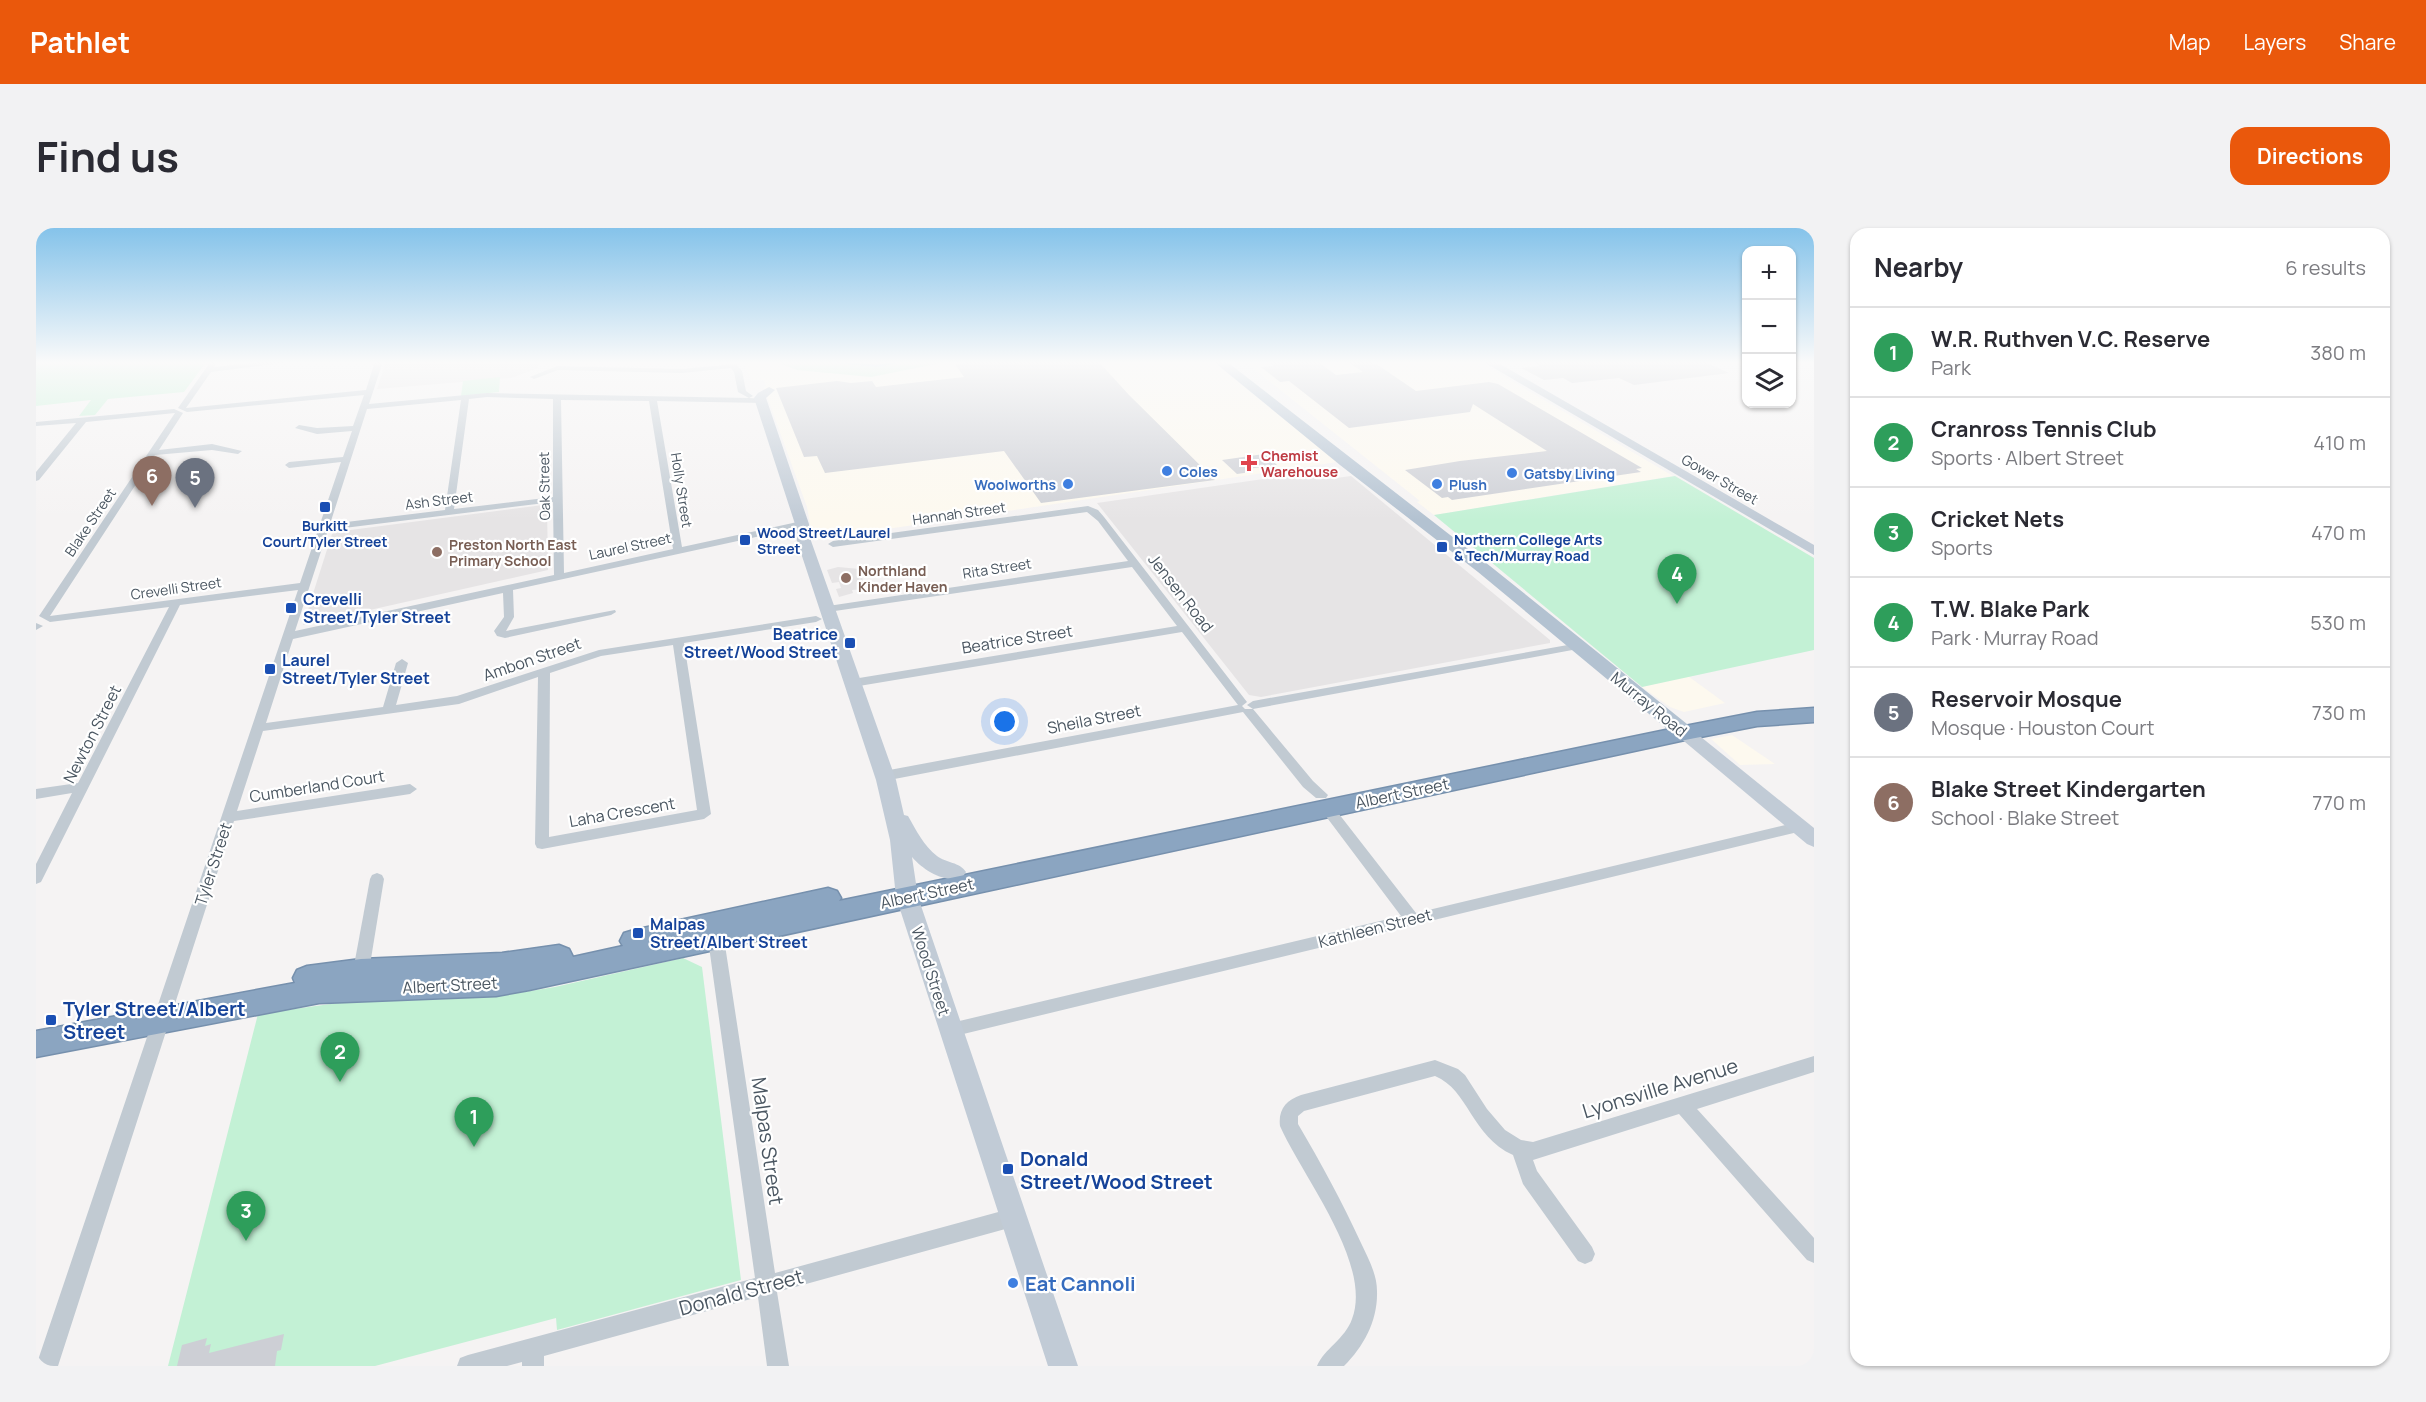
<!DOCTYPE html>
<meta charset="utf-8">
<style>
body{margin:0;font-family:Manrope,sans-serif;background:#f2f2f3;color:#2b2b33}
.controls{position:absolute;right:18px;top:18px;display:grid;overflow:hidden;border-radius:12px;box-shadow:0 2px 4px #0004}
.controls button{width:54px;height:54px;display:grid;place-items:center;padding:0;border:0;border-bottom:2px solid #e1e1e2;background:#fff;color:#2b2b33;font:30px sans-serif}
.you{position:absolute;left:969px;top:494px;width:21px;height:21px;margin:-15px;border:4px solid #fff;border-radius:50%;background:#1a73e8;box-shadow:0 0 0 9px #1a73e833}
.badge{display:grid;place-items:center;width:39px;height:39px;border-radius:50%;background:#ea580c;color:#fff;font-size:20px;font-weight:700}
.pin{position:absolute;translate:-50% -50px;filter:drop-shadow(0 2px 3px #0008)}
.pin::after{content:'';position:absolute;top:32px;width:21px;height:18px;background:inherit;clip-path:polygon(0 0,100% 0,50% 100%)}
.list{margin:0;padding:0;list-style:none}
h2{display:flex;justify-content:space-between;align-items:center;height:78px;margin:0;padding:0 24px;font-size:26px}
h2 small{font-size:20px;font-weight:400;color:#7c7c81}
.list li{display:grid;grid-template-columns:39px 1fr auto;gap:18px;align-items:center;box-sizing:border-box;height:90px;padding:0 24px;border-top:2px solid #e1e1e2}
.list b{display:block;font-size:22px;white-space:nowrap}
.list p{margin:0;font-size:20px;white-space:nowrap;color:#7c7c81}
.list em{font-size:20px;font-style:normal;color:#7c7c81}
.icon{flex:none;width:33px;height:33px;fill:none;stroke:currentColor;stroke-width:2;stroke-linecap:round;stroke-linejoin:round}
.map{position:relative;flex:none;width:1778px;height:1138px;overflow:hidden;border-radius:18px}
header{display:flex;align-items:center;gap:36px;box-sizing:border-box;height:84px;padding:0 30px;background:#ea580c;color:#fff}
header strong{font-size:28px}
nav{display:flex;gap:33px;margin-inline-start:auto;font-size:21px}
.intro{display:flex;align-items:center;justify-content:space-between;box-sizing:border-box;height:144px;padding:0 36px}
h1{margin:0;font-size:42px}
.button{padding:15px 27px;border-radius:18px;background:#ea580c;color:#fff;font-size:21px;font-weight:700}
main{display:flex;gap:36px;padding:0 36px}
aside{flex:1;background:#fff;border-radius:18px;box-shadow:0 2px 4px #0004}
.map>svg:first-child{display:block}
.commercial{fill:#fdf9ef}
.education{fill:#e6e4e5}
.green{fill:#c3f1d5}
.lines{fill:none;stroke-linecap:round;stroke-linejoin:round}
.stream{stroke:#90daee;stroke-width:2}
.building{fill:#cdcfd5}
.highway-casing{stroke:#7690ad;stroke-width:3}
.street{fill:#c1cad2;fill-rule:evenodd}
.secondary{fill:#c1cbd6;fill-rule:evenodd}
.primary{fill:#b3c2d1;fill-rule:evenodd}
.highway{fill:#8ba5c1;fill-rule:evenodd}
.health-dot{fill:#e0444e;stroke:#fff;stroke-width:2}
.shop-dot{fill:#3f7fe0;stroke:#fff;stroke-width:2}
.transit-dot{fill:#1a4fb4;stroke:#fff;stroke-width:2}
.education-dot{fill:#8d6e63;stroke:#fff;stroke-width:2}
.labels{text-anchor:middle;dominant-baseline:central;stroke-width:4.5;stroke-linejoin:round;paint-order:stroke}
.far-health-label{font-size:14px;font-weight:bold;fill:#be3a42;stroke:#fff;text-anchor:start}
.far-shop-label{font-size:14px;font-weight:bold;fill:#366cbe;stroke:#fff;text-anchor:start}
.far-street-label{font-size:14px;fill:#4a5661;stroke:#fff}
.far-transit-label{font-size:14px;font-weight:bold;fill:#164399;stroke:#fff;text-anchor:start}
.far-education-label{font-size:14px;font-weight:bold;fill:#785e54;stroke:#fff;text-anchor:start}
.street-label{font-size:16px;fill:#4a5661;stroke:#fff}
.transit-label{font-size:16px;font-weight:bold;fill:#164399;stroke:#fff;text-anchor:start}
.near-transit-label{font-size:20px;font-weight:bold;fill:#164399;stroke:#fff;text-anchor:start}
.near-street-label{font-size:20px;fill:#4a5661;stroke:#fff}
.near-shop-label{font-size:20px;font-weight:bold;fill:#366cbe;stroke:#fff;text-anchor:start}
</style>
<header>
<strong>Pathlet</strong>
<nav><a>Map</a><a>Layers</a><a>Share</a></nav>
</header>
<div class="intro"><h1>Find us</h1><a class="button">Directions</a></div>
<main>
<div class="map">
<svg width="1778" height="1138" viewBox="0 0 1778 1138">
<rect width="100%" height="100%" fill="#f5f3f3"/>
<!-- commercial -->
<g class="commercial">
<polygon points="707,133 738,133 761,142 835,149 915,133 1176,133 1301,234 777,312 771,279 728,160 730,158 728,152 715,152"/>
<polygon points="1208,133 1442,133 1637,248 1398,287 1381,274 1384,273"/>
<polygon points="1652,448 1689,475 1648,484 1634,479 1606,459"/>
<polygon points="1696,507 1739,536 1704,537 1675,511"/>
</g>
<!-- education -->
<g class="education">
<polygon points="350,133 502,133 502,140 475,150 341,161"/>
<polygon points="1283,243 1293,251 1315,248 1514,412 1514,415 1225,469 1213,467 1061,275"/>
<polygon points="507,277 511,278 512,342 267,397 296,306 299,304"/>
<polygon points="802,339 824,341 829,361 816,362 817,365 803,369 800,361 805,360 803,354 796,355 791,342"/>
</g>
<!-- green -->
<g class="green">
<polygon points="0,133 171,133 148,164 72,171 59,187 43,188 55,172 0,178"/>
<polygon points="738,133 915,133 835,149 761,142"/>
<polygon points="464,149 463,164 425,168 427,153"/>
<polygon points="1639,248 1778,330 1778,422 1606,459 1398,287"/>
<polygon points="647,730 666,739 705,1052 521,1102 520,1090 339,1138 132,1138 222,786 316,773 416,771 488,764 519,759"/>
</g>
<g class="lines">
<!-- stream -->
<polyline class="stream" points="792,133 841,138 867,133"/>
</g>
<!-- building -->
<g class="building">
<polygon points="941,133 1062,133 1093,167 1179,252 1005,275 968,223 789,245 781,228 768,229 740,160 801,153 815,155 836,153 840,159 928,149 919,136"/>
<polygon points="1231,133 1281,133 1300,147 1327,144 1311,133 1336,133 1380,163 1453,154 1462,156 1606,240 1600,241 1605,244 1416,272 1412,269 1406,270 1369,242 1424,233 1511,223 1437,176 1434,184 1313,200 1253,153 1244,154 1225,139 1237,138"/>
<polygon points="1496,133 1667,133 1693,145 1598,157 1583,150 1536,155 1527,150 1508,152 1485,140 1504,138"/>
<polygon points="1228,226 1241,237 1211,241 1215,244 1201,246 1186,232"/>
<polygon points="248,1106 245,1122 241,1123 239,1138 141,1138 146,1117 171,1110 169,1118 175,1116 173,1125"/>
</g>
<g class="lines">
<defs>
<polygon id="highway" points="1778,480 1778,494 1721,498 1649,512 493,762 460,768 283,775 0,829 0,803 259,755 257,750 261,742 271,738 325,731 466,725 523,717 533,721 537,729 587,718 584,713 588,705 598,702 792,660 801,663 805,670 803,673 1649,498 1721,484"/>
</defs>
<!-- highway casing -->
<use href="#highway" class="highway-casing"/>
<!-- street -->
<g class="street">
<path d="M175,133L181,135L178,139L234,133H260L175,144L150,180L330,162L339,133H347L333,176L451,165L713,170L702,164L698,144L695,140L646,145L522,142L498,151L494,149L521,138L646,141L700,136L706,143L710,163L717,168L713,170L728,171V175L621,173L646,319L766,293L771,296L766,299L477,362L478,389L470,403L579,382L580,384L575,387L469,410L461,408L458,403L468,389L467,365L257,411L230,495L347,479L360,435L366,431L372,435L360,477L421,468L563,422L780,388L786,391L780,394L648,415L675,586L668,591L506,621L501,620L499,616L502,449L423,476L227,503L201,583L374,556L381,561L374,566L198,593L22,1138H0L262,362L144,377L5,654L0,656V636L36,565L0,571V561L42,555L133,379L14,394L3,388L139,185L50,194L3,252L0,253V244L40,195L0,198V194L138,181L147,185L123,222L176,216L206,223L202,226L176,222L119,227L14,388L264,355L305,234L253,240L249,237L253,234L307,229L316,203L281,206L259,200L263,197L281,200L317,198L328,167L151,184L142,180ZM451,169L517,171V269L418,281L433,171ZM425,172L409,282L294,296L331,181ZM525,172L613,173L637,321L528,345ZM517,274L518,347L259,403L292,302ZM637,417L661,582L513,609L514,445L565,428Z"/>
<polygon points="1052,278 1062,282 1068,289 1211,474 1206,478 1209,481 1217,481 1277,553 1292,567 1290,570 1280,570 1267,559 1207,484 848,553 843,551 841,548 848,543 1202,477 1146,404 817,459 813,458 811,455 813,452 817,451 1141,398 1096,339 792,384 787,381 792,378 1092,333 1062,293 1051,284 797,319 792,316 797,313"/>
<polygon points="0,395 7,398 0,402"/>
<polygon points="1543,415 1547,416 1547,420 1217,481 1211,477 1217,473"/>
<polygon points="1291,575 1296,577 1380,685 1762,594 1767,595 1769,599 1767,603 1762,604 915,809 909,807 907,802 909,797 915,795 1365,688 1286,583 1284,580 1286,577"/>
<polygon points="341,645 346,647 348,651 333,743 331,748 325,750 319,748 317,743 334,651 336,647"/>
<polygon points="679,698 684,700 687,704 739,1045 977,980 984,983 987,990 984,997 741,1064 753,1138 731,1138 722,1069 508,1128 508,1138 486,1138 486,1134 471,1138 421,1138 424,1130 432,1127 719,1050 671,704 674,700"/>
<path d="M1778,828V844L1661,881L1778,1010V1035L1771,1032L1643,886L1497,932L1501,943L1556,1019L1559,1026L1556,1033L1549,1036L1542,1033L1487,956L1477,927C1435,908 1433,862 1399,848L1268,883L1262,888V896C1285,935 1306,974 1325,1015C1332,1030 1341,1046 1341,1063C1342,1092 1328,1118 1308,1138H1281C1288,1121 1309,1111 1316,1091C1337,1036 1266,948 1244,898C1242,882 1250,872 1265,867L1399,832L1422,841L1429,847L1451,881L1469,902L1485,912L1497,914Z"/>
</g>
<!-- secondary -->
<g class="secondary">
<polygon points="1446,133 1459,133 1778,317 1778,327"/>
<path d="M733,159L739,162L730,170L773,296L774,310L860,552L868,587L872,588C880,602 888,618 901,628C910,635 924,634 930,644L926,650C909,655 888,643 876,629L882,669L1042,1138H1012L860,669L854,612L840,552L760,310L759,296L718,170L722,165Z"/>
<polygon points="1649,499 1655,501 1778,600 1778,619 1771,616 1643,509 1640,505 1643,501"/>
</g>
<!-- primary -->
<polygon class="primary" points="1177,133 1190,133 1454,338 1656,500 1659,505 1656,510 1649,511 1642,510 1442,344 1304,237"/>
<!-- highway -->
<use href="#highway" class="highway"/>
</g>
<!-- sky -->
<linearGradient id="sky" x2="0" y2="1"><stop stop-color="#85c3ea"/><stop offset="0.46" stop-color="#fafafa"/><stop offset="1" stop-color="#fafafa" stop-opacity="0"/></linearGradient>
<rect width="1778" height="292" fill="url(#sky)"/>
<!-- markers -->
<path class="health-dot" d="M1210 226h6v6h6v6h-6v6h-6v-6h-6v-6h6z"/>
<g class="shop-dot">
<circle cx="1131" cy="243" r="6"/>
<circle cx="1476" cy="245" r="6"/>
<circle cx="1032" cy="256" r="6"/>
<circle cx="1401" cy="256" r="6"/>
<circle cx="977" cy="1055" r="6"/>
</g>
<g class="transit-dot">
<rect x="283" y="273" width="12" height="12" rx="3"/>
<rect x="703" y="306" width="12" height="12" rx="3"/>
<rect x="1400" y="313" width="12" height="12" rx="3"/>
<rect x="249" y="374" width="12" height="12" rx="3"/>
<rect x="808" y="409" width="12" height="12" rx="3"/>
<rect x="228" y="435" width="12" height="12" rx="3"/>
<rect x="596" y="699" width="12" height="12" rx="3"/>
<rect x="9" y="786" width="12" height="12" rx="3"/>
<rect x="966" y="935" width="12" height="12" rx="3"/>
</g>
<g class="education-dot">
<circle cx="401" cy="324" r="6"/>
<circle cx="810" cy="350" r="6"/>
</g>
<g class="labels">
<!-- far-health labels -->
<g class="far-health-label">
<text x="1225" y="227">Chemist<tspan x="1225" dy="16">Warehouse</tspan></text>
</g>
<!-- far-shop labels -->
<g class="far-shop-label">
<text x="1143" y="243">Coles</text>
<text x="1488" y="245">Gatsby Living</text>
<text x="1020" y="256" text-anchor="end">Woolworths</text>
<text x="1413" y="256">Plush</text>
</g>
<!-- far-street labels -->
<g class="far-street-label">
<text transform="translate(1684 251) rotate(30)">Gower Street</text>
<text transform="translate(508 258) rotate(-91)">Oak Street</text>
<text transform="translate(646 262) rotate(81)">Holly Street</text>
<text transform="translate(403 272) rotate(-7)">Ash Street</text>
<text transform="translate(923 285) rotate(-8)">Hannah Street</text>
<text transform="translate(54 294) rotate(-56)">Blake Street</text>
<text transform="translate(594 318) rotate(-12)">Laurel Street</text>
<text transform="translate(961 340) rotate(-9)">Rita Street</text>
<text transform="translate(140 360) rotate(-8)">Crevelli Street</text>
</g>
<!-- far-transit labels -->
<g class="far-transit-label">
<text x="289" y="297" text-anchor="middle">Burkitt<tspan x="289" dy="16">Court/Tyler Street</tspan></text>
<text x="721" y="304">Wood Street/Laurel<tspan x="721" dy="16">Street</tspan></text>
<text x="1418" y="311">Northern College Arts<tspan x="1418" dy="16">&amp; Tech/Murray Road</tspan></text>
</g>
<!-- far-education labels -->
<g class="far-education-label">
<text x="413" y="316">Preston North East<tspan x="413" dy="16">Primary School</tspan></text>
<text x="822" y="342">Northland<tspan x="822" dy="16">Kinder Haven</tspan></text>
</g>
<!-- street labels -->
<g class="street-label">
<text transform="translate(1145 365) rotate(52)">Jensen Road</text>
<text transform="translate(981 411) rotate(-9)">Beatrice Street</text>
<text transform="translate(496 431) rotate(-19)">Ambon Street</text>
<text transform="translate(1613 476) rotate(39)">Murray Road</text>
<text transform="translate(1058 491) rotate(-11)">Sheila Street</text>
<text transform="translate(56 506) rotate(-63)">Newton Street</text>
<text transform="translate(281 558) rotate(-9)">Cumberland Court</text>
<text transform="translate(1366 565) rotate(-12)">Albert Street</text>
<text transform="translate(586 584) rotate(-10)">Laha Crescent</text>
<text transform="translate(177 636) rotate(-72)">Tyler Street</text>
<text transform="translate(891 665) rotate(-12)">Albert Street</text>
<text transform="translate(1339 700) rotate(-14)">Kathleen Street</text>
<text transform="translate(895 743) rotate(72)">Wood Street</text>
<text transform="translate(414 757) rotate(-3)">Albert Street</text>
</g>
<!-- transit labels -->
<g class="transit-label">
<text x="267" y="371">Crevelli<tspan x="267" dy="18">Street/Tyler Street</tspan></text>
<text x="802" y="406" text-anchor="end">Beatrice<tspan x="802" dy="18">Street/Wood Street</tspan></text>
<text x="246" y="432">Laurel<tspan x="246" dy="18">Street/Tyler Street</tspan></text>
<text x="614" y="696">Malpas<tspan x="614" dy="18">Street/Albert Street</tspan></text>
</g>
<!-- near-transit labels -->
<g class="near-transit-label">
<text x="27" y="780">Tyler Street/Albert<tspan x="27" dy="23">Street</tspan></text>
<text x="984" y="930">Donald<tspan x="984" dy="23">Street/Wood Street</tspan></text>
</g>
<!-- near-street labels -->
<g class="near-street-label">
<text transform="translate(1624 860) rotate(-17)">Lyonsville Avenue</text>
<text transform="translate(732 913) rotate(82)">Malpas Street</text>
<text transform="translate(705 1064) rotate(-15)">Donald Street</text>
</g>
<!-- near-shop labels -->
<g class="near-shop-label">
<text x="989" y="1055">Eat Cannoli</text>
</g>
</g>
</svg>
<div class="controls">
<button>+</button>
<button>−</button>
<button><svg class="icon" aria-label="layers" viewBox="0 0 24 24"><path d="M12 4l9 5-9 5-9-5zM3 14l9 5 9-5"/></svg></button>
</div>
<div class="you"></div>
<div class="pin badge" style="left:438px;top:919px;background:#2e9e5b">1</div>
<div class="pin badge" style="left:304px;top:854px;background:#2e9e5b">2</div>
<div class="pin badge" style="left:210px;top:1013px;background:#2e9e5b">3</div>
<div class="pin badge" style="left:1641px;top:376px;background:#2e9e5b">4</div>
<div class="pin badge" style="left:159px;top:280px;background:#6b7280">5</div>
<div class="pin badge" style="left:116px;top:278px;background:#8d6e63">6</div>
</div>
<aside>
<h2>Nearby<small>6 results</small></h2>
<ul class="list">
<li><span class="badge" style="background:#2e9e5b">1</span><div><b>W.R. Ruthven V.C. Reserve</b><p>Park</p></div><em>380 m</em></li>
<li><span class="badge" style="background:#2e9e5b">2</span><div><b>Cranross Tennis Club</b><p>Sports · Albert Street</p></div><em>410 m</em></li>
<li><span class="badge" style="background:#2e9e5b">3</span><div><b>Cricket Nets</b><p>Sports</p></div><em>470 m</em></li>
<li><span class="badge" style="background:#2e9e5b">4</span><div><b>T.W. Blake Park</b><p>Park · Murray Road</p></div><em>530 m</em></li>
<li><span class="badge" style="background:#6b7280">5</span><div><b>Reservoir Mosque</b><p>Mosque · Houston Court</p></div><em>730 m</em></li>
<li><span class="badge" style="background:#8d6e63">6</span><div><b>Blake Street Kindergarten</b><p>School · Blake Street</p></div><em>770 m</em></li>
</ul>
</aside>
</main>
